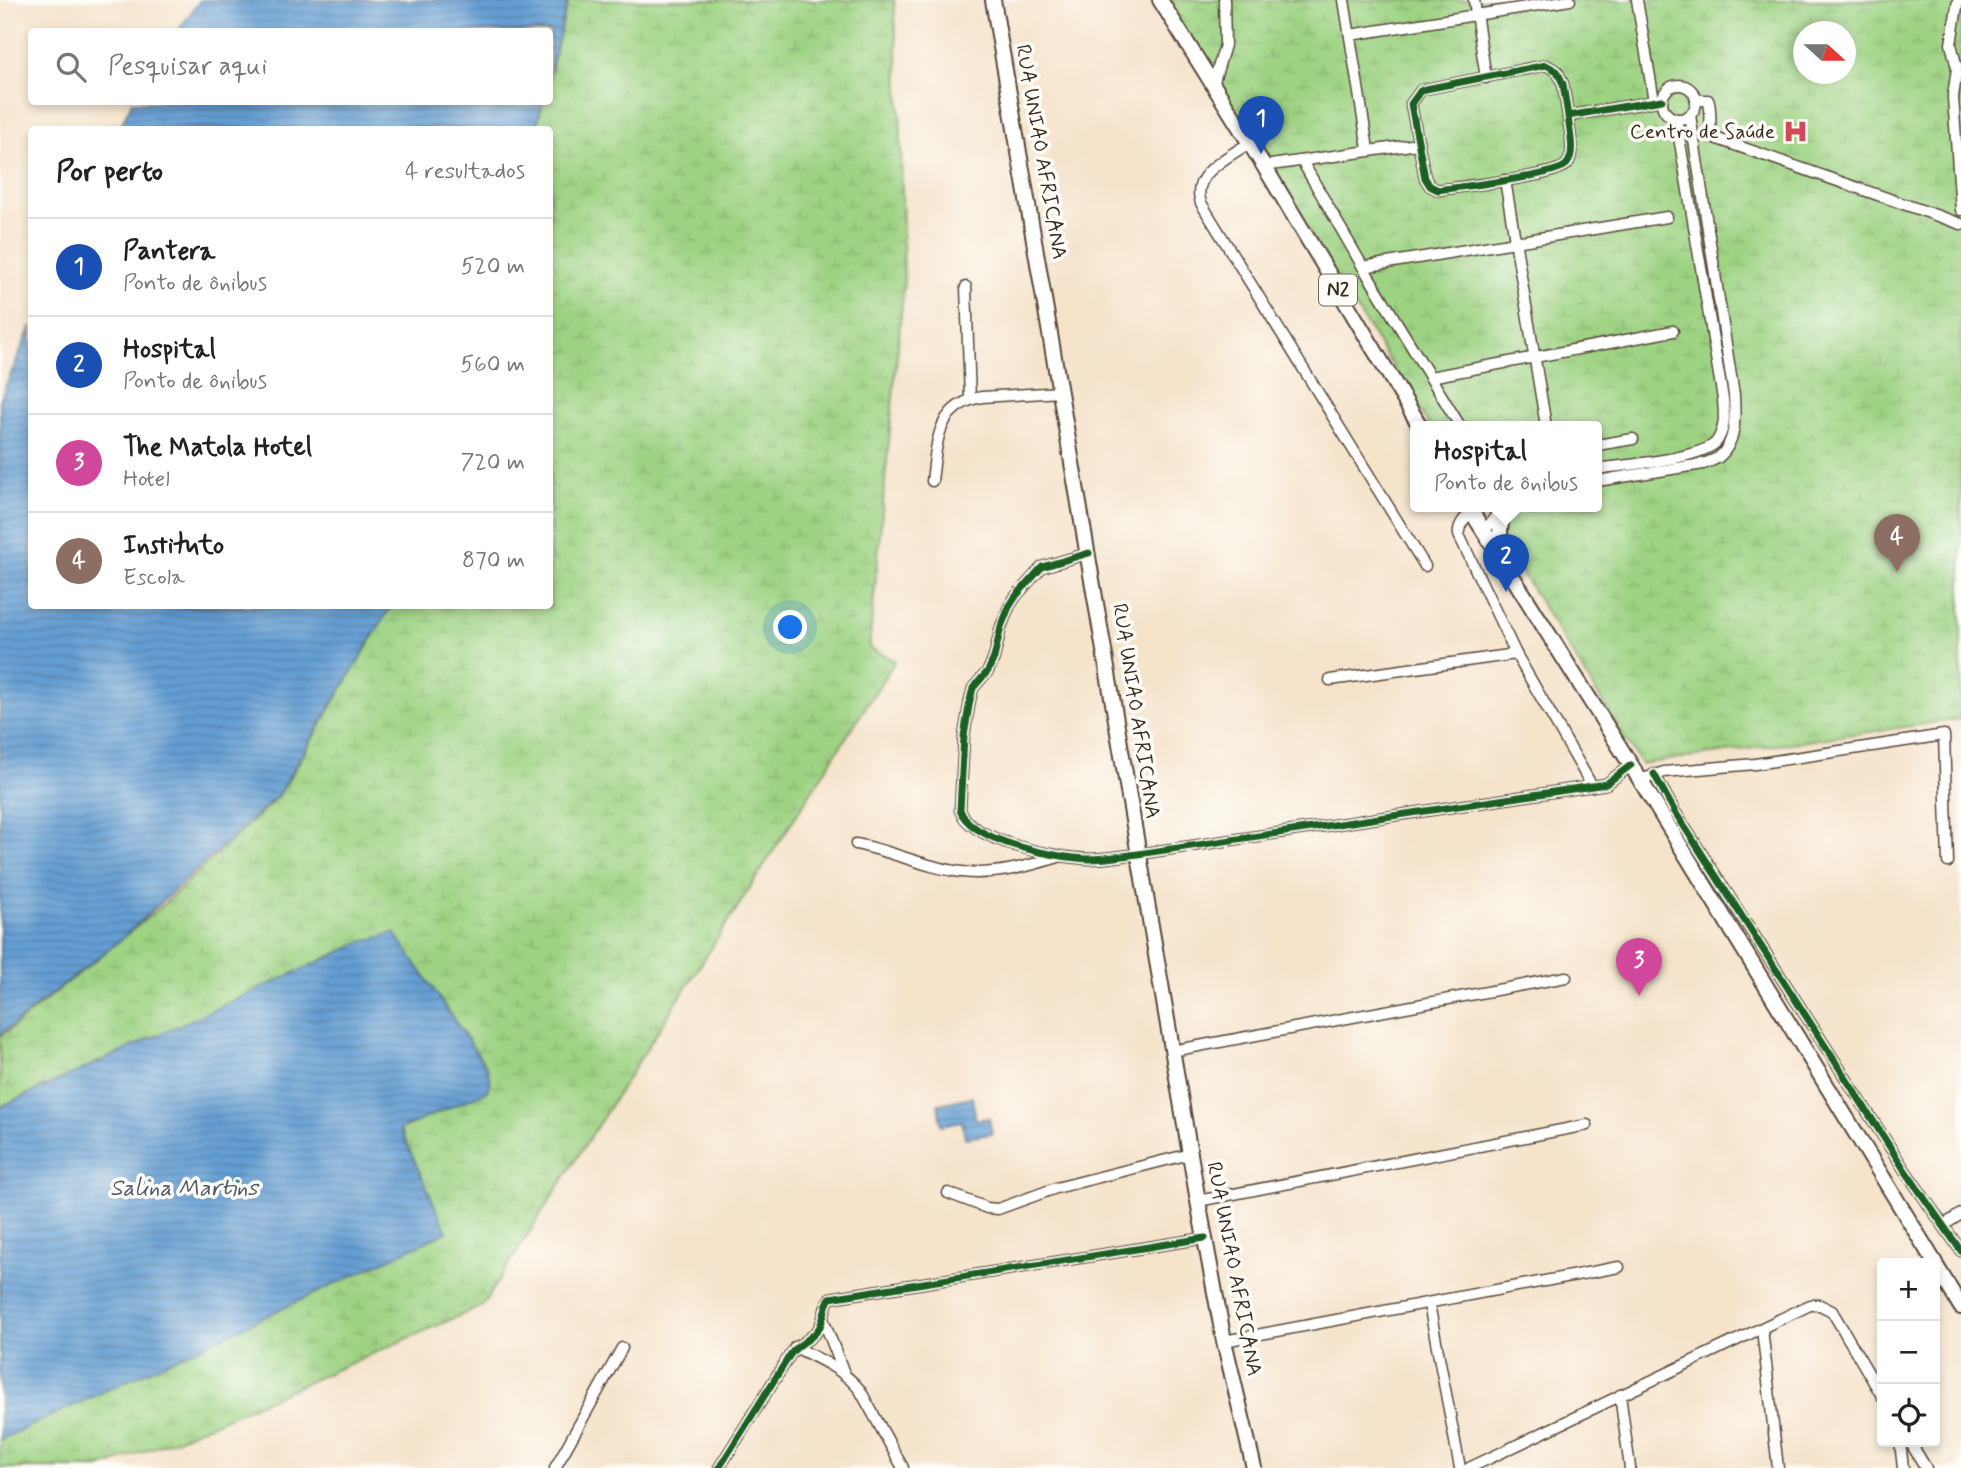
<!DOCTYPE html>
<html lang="pt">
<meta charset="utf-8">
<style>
body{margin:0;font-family:Mynerve,sans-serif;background:#f2f2f2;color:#222}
.controls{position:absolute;right:21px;bottom:21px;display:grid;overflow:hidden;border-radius:7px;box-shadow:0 4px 10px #0003}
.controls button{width:63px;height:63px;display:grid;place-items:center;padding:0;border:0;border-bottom:2px solid #e0e0e0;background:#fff;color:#222;font:35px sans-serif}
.compass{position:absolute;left:1793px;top:21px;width:63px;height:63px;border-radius:50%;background:#fff;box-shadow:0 4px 10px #0003;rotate:111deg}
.you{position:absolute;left:791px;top:628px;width:24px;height:24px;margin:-18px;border:5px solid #fff;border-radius:50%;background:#1a73e8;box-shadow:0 0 0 10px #1a73e833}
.badge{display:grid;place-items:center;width:46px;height:46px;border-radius:50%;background:#b45309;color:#fff;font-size:23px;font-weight:700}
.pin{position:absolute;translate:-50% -58px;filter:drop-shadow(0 2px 4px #0008)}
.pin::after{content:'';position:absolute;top:37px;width:24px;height:21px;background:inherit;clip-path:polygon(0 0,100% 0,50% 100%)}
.popup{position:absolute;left:1410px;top:421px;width:192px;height:91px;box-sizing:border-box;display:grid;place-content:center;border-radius:7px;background:#fff;filter:drop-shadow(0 2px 5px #0005);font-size:23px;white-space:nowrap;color:#767676}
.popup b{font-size:26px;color:#222}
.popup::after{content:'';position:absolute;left:50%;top:100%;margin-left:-14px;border:14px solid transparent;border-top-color:#fff}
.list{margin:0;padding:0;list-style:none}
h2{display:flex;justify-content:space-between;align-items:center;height:91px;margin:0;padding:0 28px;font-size:30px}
h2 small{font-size:23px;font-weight:400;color:#767676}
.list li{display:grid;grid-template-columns:46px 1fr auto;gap:21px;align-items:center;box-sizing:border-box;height:98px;padding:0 28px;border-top:2px solid #e0e0e0}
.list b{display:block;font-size:26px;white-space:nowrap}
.list p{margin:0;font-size:23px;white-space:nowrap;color:#767676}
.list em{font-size:23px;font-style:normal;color:#767676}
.icon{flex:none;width:38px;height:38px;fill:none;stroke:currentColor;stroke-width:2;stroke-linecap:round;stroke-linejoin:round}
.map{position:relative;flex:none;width:1961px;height:1468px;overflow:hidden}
.search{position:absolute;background:#fff;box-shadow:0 4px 10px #0003;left:28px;top:28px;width:525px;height:77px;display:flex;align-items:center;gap:18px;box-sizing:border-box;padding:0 24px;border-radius:7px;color:#767676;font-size:26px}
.panel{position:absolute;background:#fff;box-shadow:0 4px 10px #0003;left:28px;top:126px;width:525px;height:483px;border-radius:7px}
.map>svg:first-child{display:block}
.wetland{fill:url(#wetland-marsh);stroke:#6c7e50;stroke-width:2;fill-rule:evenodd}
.water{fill:url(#water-rules);stroke:#506478;stroke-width:2}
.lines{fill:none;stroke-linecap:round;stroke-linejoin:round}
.street-casing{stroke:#574638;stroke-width:13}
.secondary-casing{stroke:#574638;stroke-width:18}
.primary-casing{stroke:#574638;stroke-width:18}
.street{stroke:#fff;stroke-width:10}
.secondary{stroke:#fff;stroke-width:14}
.primary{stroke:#fff;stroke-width:14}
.cycleway-casing{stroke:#fdfcf7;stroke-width:11}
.cycleway{stroke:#1b5e20;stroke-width:7}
.labels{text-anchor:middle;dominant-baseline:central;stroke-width:7;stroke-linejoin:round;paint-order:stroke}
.shield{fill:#fdfcf7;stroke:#75695f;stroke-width:2}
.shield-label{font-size:19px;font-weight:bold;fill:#3b2a1e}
.poi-label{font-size:21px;fill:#3b2a1e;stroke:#fdfcf7;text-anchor:end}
.street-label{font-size:21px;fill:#3b2a1e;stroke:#fdfcf7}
.water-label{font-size:23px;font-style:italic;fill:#4b5866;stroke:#fdfcf7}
</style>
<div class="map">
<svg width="1961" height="1468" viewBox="0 0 1961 1468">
<defs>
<pattern id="wetland-marsh" width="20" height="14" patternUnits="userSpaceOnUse" patternTransform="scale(1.75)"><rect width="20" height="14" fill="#9ed383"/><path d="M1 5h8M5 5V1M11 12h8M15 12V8" fill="none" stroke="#89b571"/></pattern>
<pattern id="water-rules" width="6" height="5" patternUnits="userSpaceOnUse" patternTransform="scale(1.75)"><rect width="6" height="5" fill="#649ed3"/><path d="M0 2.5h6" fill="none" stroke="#5481ab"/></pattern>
</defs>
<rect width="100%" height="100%" fill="#fdfcf7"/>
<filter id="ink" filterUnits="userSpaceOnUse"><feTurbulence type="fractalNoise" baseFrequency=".0143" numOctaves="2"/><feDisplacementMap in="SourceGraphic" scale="14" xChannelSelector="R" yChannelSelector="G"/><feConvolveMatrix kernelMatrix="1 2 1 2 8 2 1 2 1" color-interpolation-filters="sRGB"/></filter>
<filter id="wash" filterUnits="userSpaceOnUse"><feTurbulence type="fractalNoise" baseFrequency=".00686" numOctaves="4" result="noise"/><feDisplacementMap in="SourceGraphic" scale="28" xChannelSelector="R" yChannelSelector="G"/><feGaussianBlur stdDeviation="1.57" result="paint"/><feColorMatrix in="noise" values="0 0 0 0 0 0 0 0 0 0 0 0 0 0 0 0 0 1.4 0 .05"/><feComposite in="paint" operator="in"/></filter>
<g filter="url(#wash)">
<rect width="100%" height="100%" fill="#f5e3ca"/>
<!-- wetland -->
<g class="wetland">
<polygon points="568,0 894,0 900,106 904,283 869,648 895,661 482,1306 177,1439 99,1468 0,1468 0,1036 11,1029 162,906 279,796 391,606 550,606 550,130 536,129 543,102 550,102 550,75"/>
<path d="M1163,0H1961V719L1641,764L1480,506H1597V426H1430ZM1804,32H1846V74H1804Z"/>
</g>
<!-- water -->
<g class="water">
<polygon points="200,0 568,0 550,74 550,32 178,31"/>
<polygon points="132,102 543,102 536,129 119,129"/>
<polygon points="31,326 32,606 391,606 278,795 119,941 0,1035 0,400"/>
<polygon points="395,933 487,1068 491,1083 486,1092 400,1129 447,1232 0,1440 0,1107 364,941"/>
<polygon points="972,1097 976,1120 989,1118 992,1134 965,1138 962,1121 941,1125 938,1104"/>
</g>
</g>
<g filter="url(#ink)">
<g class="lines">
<defs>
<g id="street">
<polyline points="1344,0 1368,149"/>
<polyline points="1474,0 1486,78"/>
<polyline points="1637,0 1654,101"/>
<polyline points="1958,0 1951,44 1957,68 1953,97 1961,210"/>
<polyline points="1350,35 1570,0"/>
<polyline points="1213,85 1225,45 1224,0"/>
<circle cx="1679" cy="102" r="17"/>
<path d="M1696,100H1708C1713,112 1708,125 1712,137L1961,224"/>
<path d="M1568,116C1569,129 1576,153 1567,164C1558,176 1459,187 1438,190L1430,186L1425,178L1411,104L1421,90L1546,65L1557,71L1563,84L1568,116L1662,100"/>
<path d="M1249,143C1229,157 1190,174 1201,203L1425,566"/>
<polyline points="1302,161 1363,267 1460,426"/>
<polyline points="1264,166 1418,144"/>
<polyline points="1505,180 1546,426"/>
<polyline points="1363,267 1667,217"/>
<polyline points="966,287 970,399"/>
<polyline points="1430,377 1673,331"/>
<polyline points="1597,445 1633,439"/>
<path d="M1597,469C1622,465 1704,459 1717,441C1726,427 1724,414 1723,399L1676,119"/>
<path d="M932,481C937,443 936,405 982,397L1061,392"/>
<path d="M1597,481L1703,464C1708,462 1715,460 1719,457C1737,442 1735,416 1734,395L1690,115"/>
<path d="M1478,506C1470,514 1457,522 1459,535L1516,654L1592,786"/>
<polyline points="1484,532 1503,506"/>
<path d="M1089,553L1042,567L1016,596L1009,607L1001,627L994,658L988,671L973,688L970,700L964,736L960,810C971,842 1058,858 1089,859C1105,859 1122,856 1138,854L1606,784L1631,765"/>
<polyline points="1330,680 1516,654"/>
<polyline points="1654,774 1675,812 1904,1169 1961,1251"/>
<polyline points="1640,780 1664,772 1755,764 1944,735 1948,862"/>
<path d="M856,844C892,851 926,868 962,872C995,876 1028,866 1059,857"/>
<polyline points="1172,1051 1566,977"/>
<polyline points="948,1193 987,1208 998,1209 1056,1188 1190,1154"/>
<polyline points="1198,1201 1587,1125"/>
<polyline points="1944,1225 1961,1214"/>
<polyline points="1429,1304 1460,1468"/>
<polyline points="823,1319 844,1373"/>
<polyline points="1762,1329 1778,1468"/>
<polyline points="1224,1341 1619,1267"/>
<path d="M795,1347C819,1359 843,1369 860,1390L903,1468"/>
<polyline points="1620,1395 1630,1468"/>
<polyline points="1900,1442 1903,1468"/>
<polyline points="1910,1442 1926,1468"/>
<polyline points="555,1468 622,1348"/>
<path d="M719,1468L790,1355C797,1344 809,1341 817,1331C825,1322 823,1308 830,1298L1205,1238"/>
<polyline points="1469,1468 1810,1305 1820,1305 1832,1311 1882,1396"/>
</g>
<polyline id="secondary" points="993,0 1198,1201 1224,1341 1254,1468"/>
<g id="primary">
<polyline points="1160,0 1264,166 1420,426"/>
<polyline points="1468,506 1631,765 1935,1263"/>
<path d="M1503,555C1499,537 1498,524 1507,506"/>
<polyline points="1935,1264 1961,1307"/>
</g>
</defs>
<!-- street casing -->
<use href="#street" class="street-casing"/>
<!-- secondary casing -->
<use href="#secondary" class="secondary-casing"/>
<!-- primary casing -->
<use href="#primary" class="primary-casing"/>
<!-- street -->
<use href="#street" class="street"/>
<!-- secondary -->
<use href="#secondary" class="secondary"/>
<!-- primary -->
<use href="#primary" class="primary"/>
<defs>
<g id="cycleway">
<path d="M1568,116C1569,129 1576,153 1567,164C1558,176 1459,187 1438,190L1430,186L1425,178L1411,104L1421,90L1546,65L1557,71L1563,84L1568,116L1662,100"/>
<path d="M1089,553L1042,567L1016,596L1009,607L1001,627L994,658L988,671L973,688L970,700L964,736L960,810C971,842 1058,858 1089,859C1105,859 1122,856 1138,854L1606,784L1631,765"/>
<polyline points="1654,774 1675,812 1904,1169 1961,1251"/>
<path d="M719,1468L790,1355C797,1344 809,1341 817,1331C825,1322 823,1308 830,1298L1205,1238"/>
</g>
</defs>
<!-- cycleway casing -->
<use href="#cycleway" class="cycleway-casing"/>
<!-- cycleway -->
<use href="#cycleway" class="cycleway"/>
</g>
</g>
<!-- icons -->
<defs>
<symbol id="hospital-bare" viewBox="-9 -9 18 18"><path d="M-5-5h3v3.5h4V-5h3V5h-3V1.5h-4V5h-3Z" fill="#d1495b" stroke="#fdfcf7" stroke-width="2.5" paint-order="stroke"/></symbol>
</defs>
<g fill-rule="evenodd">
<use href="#hospital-bare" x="1778" y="114" width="35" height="35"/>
</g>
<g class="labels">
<!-- shield labels -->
<rect class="shield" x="1319" y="274.5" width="38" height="31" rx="5"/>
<g class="shield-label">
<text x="1338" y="290">N2</text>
</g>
<!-- poi labels -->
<g class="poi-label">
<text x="1775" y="132">Centro de Saúde</text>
</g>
<!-- street labels -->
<g class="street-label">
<text transform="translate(1041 152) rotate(80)">RUA UNIAO AFRICANA</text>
<text transform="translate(1136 711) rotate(81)">RUA UNIAO AFRICANA</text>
<text transform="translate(1234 1269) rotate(79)">RUA UNIAO AFRICANA</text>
</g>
<!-- water labels -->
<g class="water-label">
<text x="184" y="1189">Salina Martins</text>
</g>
</g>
</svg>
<div class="controls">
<button>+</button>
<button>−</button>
<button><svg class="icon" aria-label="locate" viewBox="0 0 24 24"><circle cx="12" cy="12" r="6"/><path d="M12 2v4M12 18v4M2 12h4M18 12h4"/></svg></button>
</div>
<svg class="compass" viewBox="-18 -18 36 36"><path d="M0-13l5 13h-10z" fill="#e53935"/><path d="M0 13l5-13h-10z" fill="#767676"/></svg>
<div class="you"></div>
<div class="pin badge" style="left:1261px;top:154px;background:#1a4fb4">1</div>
<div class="pin badge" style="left:1506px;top:592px;background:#1a4fb4">2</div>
<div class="popup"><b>Hospital</b>Ponto de ônibus</div>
<div class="pin badge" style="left:1639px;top:996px;background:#d1479c">3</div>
<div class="pin badge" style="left:1897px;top:572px;background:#8d6e63">4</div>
<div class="search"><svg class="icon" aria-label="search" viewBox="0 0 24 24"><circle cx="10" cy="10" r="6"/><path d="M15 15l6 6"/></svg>Pesquisar aqui</div>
<section class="panel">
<h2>Por perto<small>4 resultados</small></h2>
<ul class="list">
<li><span class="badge" style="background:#1a4fb4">1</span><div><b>Pantera</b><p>Ponto de ônibus</p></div><em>520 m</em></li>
<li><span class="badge" style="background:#1a4fb4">2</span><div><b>Hospital</b><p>Ponto de ônibus</p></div><em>560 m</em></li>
<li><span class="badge" style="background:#d1479c">3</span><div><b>The Matola Hotel</b><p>Hotel</p></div><em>720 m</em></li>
<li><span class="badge" style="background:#8d6e63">4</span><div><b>Instituto</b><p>Escola</p></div><em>870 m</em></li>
</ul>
</section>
</div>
